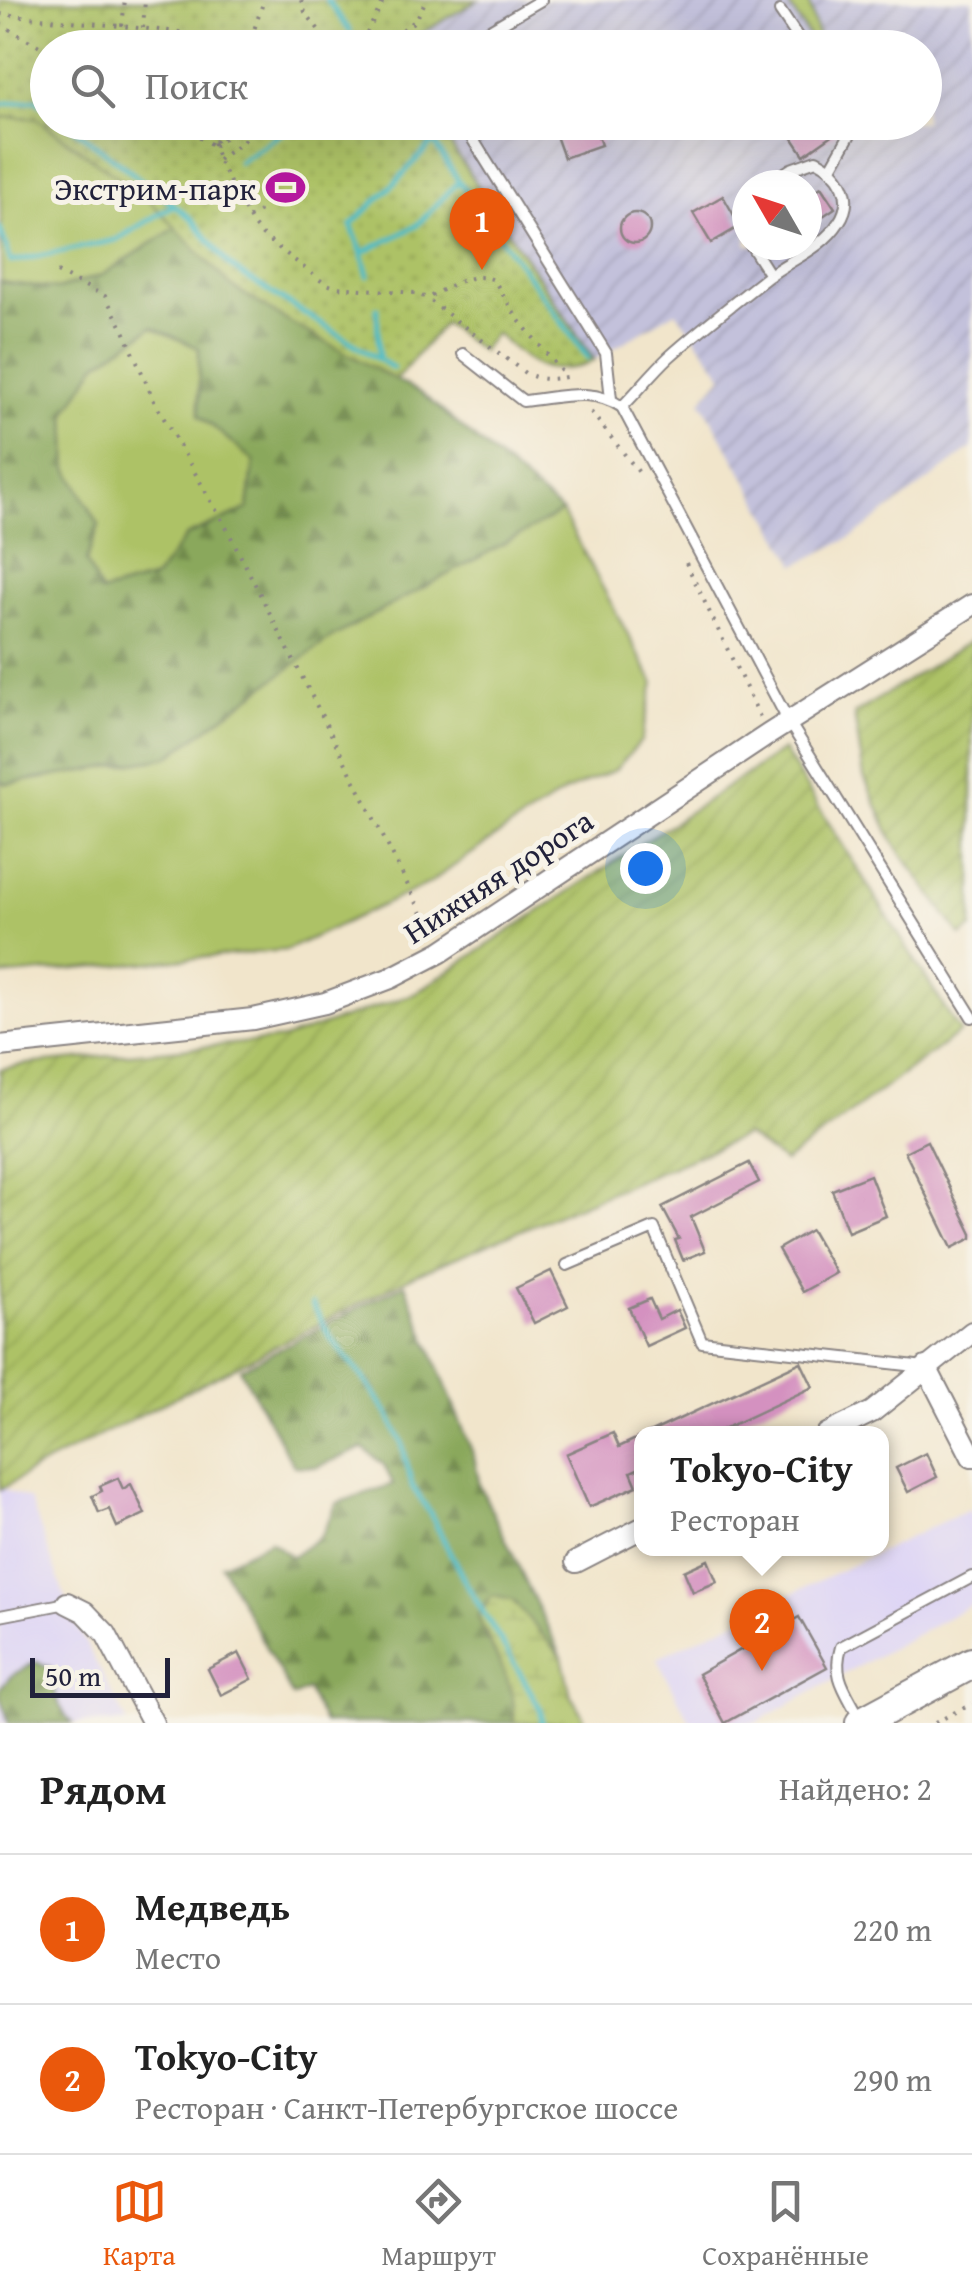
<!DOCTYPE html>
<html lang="ru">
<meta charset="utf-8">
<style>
body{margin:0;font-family:"Gentium Book Plus",serif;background:#f2f2f2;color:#222}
.compass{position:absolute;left:732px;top:170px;width:90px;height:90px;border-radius:50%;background:#fff;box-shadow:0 10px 40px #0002;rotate:309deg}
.scale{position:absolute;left:30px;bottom:25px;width:140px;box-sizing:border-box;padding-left:10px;border:5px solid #22223b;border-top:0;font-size:28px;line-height:35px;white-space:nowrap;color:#22223b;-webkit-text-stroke:8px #f7f3e8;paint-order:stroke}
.you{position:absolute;left:645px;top:868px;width:35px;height:35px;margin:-25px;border:8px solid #fff;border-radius:50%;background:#1a73e8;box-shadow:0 0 0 15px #1a73e833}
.badge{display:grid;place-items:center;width:65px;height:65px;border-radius:50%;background:#ea580c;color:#fff;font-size:32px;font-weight:700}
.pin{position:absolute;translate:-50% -82px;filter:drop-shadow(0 2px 5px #0008)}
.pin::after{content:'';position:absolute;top:52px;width:35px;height:30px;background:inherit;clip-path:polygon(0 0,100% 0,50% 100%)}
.popup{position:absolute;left:634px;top:1426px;width:255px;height:130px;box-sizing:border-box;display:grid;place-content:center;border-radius:20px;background:#fff;filter:drop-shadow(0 2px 8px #0005);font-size:32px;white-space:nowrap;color:#767676}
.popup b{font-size:38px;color:#222}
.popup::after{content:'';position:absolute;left:50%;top:100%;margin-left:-20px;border:20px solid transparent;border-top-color:#fff}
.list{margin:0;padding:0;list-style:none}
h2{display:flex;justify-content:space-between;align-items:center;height:130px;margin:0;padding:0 40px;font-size:42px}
h2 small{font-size:32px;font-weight:400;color:#767676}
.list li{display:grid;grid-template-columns:65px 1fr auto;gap:30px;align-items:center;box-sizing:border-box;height:150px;padding:0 40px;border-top:2px solid #e0e0e0}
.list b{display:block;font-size:38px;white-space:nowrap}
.list p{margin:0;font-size:32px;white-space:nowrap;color:#767676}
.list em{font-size:32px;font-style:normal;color:#767676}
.icon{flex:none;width:55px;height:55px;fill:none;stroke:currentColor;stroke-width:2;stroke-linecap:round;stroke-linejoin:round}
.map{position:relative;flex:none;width:972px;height:1723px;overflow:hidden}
.search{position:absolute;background:#fff;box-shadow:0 10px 40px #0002;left:30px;right:30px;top:30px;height:110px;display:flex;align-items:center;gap:25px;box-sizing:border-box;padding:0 35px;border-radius:55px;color:#767676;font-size:38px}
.sheet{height:430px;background:#fff}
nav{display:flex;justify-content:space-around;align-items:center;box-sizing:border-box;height:140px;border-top:2px solid #e0e0e0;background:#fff;font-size:28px;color:#767676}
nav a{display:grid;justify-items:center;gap:5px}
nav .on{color:#ea580c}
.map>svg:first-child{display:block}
.built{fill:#ded5f5}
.industrial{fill:url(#industrial-furrows);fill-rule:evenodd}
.grass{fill:#adc266;stroke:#687250;stroke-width:2.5}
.forest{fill:url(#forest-firs);stroke:#56654b;stroke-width:2.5;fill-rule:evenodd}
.wetland{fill:url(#wetland-marsh);stroke:#687250;stroke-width:2.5}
.park{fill:url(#park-dots);stroke:#687250;stroke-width:2.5}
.garden{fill:url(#garden-furrows);stroke:#687250;stroke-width:2.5}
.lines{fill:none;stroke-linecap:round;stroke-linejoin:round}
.stream{stroke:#4ebcc6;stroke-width:5}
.building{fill:#d491c0}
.lane-casing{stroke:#8a8483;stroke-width:14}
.street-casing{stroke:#8a8483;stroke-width:24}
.primary-casing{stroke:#8a8483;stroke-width:34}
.path{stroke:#8a8483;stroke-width:4;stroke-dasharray:2.5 8;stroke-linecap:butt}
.lane{stroke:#fff;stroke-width:10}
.street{stroke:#fff;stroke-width:20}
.primary{stroke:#fff;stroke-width:30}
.labels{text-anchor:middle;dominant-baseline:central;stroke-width:10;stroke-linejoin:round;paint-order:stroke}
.poi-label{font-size:32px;fill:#22223b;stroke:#f7f3e8;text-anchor:end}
.street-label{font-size:32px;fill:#22223b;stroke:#f7f3e8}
</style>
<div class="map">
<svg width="972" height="1723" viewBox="0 0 972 1723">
<defs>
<pattern id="industrial-furrows" width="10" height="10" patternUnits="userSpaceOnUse" patternTransform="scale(2.5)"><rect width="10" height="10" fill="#c3c1db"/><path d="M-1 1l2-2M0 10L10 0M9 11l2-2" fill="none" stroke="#a7a6bd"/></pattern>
<pattern id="forest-firs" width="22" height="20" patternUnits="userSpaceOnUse" patternTransform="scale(2.5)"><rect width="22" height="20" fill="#8aa85b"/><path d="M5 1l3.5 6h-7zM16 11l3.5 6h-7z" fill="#70884c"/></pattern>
<pattern id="wetland-marsh" width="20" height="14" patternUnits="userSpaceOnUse" patternTransform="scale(2.5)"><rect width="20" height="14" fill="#adc266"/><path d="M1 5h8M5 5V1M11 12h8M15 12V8" fill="none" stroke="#95a659"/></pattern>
<pattern id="park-dots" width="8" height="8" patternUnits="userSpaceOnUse" patternTransform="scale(2.5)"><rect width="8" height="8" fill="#adc266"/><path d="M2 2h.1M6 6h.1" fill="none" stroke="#95a659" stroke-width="1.8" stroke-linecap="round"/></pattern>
<pattern id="garden-furrows" width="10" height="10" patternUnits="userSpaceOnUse" patternTransform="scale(2.5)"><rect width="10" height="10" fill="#adc266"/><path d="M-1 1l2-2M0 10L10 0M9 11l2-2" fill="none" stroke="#95a659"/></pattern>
</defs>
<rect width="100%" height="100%" fill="#f7f3e8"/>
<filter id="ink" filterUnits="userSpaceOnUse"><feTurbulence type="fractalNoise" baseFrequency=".01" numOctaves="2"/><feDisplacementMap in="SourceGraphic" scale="20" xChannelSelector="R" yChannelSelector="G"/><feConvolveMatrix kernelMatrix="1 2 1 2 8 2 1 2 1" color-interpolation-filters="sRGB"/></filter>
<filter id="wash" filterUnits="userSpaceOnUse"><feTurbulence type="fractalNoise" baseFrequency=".0048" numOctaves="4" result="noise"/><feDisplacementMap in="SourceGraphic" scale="40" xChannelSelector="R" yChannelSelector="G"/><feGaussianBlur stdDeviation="2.25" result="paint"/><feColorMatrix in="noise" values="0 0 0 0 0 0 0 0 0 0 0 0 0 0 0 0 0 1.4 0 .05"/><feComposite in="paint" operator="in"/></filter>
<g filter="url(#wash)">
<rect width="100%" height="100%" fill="#f1e5cb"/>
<!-- built -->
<g class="built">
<polygon points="5,1489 30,1500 72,1617 128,1723 0,1723 0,1490"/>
<polygon points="969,1509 972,1515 972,1604 755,1723 691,1723 657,1658"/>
</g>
<!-- industrial -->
<g class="industrial">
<polygon points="478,0 786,0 815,47 398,48"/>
<path d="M808,0H972V448L854,536L796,565L701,401L723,375L676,311L594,360L436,123L924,122V48L818,47L821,45ZM747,185H807V245H747Z"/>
</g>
<!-- grass -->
<g class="grass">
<polygon points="786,0 808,0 821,46 815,47"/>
<polygon points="0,117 36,117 149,200 177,227 102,275 57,289 1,283"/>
<polygon points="152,327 199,348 199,415 254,461 248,510 186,536 155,578 100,593 86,561 99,525 68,469 66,413 97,364"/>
<polygon points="562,512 654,683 641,741 615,770 566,791 494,838 428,884 286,950 0,976 0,781 7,784 168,757 329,639"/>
</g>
<!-- forest -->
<g class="forest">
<path d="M177,227L230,285L291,323L422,394L562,512L329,639L168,757L7,784L0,781V282L58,289L102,275ZM152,327L199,348V415L254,461L248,509L186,536L155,578L101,593L86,561L99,525L68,469L66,413L97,364Z"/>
<path d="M405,1284L474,1456L480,1486L562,1657L512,1600L478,1616C489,1647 521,1692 513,1723H324L307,1690L293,1697L221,1565L270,1541L292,1557L321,1536L337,1503L393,1484L384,1465L363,1448L317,1467L294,1466L240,1369Z"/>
<path d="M36,1662L51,1668C54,1689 56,1708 73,1723H9L0,1697V1688L12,1675Z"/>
</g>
<!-- wetland -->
<path class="wetland" d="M492,1596L512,1600L562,1657L571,1696L583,1716V1723H513C521,1692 489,1647 478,1616Z"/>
<!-- park -->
<path class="park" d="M0,0H478L398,47L48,48V122L436,123L594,360C586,365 581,367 571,368C533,374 523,356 495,333L481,351L444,323L396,380L291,323L230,285L149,200L36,118L0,117Z"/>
<!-- garden -->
<g class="garden">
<polygon points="972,640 972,928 961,936 894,843 864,777 854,714"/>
<polygon points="783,750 960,1032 784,1162 746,1135 419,1273 38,1467 0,1490 0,1069 27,1064 283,1039 414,994"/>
</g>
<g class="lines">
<!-- stream -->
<g class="stream">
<polyline points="327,0 350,31"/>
<polyline points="0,104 37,100 48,109"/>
<polyline points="66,122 192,219 228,264 241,274 393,368"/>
<polyline points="420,122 459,181 588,358"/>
<polyline points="239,162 298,122"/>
<polyline points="0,228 11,262 116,240 174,205"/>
<polyline points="362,253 416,226 459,181"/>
<polyline points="368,276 362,253 351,225 394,184 433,142"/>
<polyline points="377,308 379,359"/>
<polyline points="312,1304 331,1338 364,1379 388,1414 402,1443 412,1486 430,1513 464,1580 523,1678 541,1710 542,1723"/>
</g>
</g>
<g id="blocks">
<!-- building -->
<g class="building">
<polygon points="551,122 593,122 601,145 564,158"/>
<polygon points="782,122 843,122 844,127 804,155"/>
<polygon points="821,187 835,208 807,227 807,197"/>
<polygon points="723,196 740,226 711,243 693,213"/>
<circle cx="635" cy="228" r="15"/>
<polygon points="927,1141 972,1234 972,1238 952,1248 905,1152"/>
<polygon points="749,1163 759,1182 691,1217 705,1251 683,1260 675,1240 679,1239 662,1207"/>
<polygon points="870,1175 886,1216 848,1232 832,1190"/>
<polygon points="811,1230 836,1273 802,1292 778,1249"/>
<polygon points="551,1271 568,1306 534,1323 516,1288"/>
<polygon points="650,1299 659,1319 677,1310 685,1328 646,1346 629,1308"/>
<polygon points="801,1362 813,1387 713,1434 647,1434"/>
<polygon points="613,1433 619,1447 642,1436 642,1467 631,1472 637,1486 589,1507 566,1454"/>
<polygon points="926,1453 937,1477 908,1492 896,1468"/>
<polygon points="118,1478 123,1489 131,1484 145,1514 117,1527 109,1509 99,1513 92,1496 102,1491 100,1486"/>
<polygon points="708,1560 717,1582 693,1592 684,1571"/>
<polygon points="799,1617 827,1667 725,1723 698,1674"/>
<polygon points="239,1653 252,1679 221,1695 208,1669"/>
</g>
</g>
</g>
<g filter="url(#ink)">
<use href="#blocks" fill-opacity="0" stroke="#8a8483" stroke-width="2.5"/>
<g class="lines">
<defs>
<g id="lane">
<polyline points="780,11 805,48"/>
<polyline points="459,48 541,0"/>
<polyline points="462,122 606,353 611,399"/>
<polyline points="831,168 853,129 852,122"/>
<polyline points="747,209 747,216"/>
<polyline points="751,245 770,275"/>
<path d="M463,354L523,401C558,398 592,386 622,407L789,722L972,1017"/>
<path d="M622,407C638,391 653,372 669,357C700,329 733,304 766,278C789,260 822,249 839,222C856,197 840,172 816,160L791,169L767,185"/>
<polyline points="567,1265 654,1228 702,1342 925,1367"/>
<polyline points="0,1616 67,1603"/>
<path d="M859,1717C846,1691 832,1677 841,1647L972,1577"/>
</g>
<g id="street">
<polyline points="0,1046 253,1019 325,1003 391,978 441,952 769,734 972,605"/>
<polyline points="926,1367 972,1457"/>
<polyline points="827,1434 872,1412 972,1332"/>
<polyline points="576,1562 642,1528"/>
<polyline points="67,1603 85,1612 106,1634 153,1723"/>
</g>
<polyline id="primary" points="861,1723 972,1663"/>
</defs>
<!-- lane casing -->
<use href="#lane" class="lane-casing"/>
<!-- street casing -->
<use href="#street" class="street-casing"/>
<!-- primary casing -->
<use href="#primary" class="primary-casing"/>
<!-- path -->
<g class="path">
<polyline points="301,0 305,12 333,48"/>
<polyline points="0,14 179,32 191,38 196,48"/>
<polyline points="0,24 48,51"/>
<polyline points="122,26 125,0"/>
<polyline points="143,28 145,0"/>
<polyline points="248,48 264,0"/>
<polyline points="352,48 366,35 384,0"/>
<polyline points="377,48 416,20 426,0"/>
<polyline points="172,122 214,146"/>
<path d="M208,122L218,160L253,225L262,235L324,283L335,287L416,293L428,299L525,373C540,380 550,380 566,377L517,318L494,280C473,271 453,285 434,294L428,299"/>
<polyline points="215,142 221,122"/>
<polyline points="214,146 244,122"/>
<polyline points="218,160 268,122"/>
<polyline points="249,218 264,209"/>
<polyline points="57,272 105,296 125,333 154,401 227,529 432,933"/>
<polyline points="591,412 641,475"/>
<polyline points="686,563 760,717"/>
<polyline points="935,1723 972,1703"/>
</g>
<!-- lane -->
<use href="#lane" class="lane"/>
<!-- street -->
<use href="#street" class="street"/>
<!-- primary -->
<use href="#primary" class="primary"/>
</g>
</g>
<!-- icons -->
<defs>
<symbol id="stadium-bare" viewBox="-9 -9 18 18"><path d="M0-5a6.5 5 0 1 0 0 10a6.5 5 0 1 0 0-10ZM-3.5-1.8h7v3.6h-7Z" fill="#b5179e" stroke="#f7f3e8" stroke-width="2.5" paint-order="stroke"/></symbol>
</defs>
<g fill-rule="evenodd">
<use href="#stadium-bare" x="258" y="160" width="55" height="55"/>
</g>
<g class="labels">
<!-- poi labels -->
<g class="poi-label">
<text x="256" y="188">Экстрим-парк</text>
</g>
<!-- street labels -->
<g class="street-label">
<text transform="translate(498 876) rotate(-33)">Нижняя дорога</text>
</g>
</g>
</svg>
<svg class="compass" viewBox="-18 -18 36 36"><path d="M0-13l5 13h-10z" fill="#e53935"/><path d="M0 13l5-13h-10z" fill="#767676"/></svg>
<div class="scale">50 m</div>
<div class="you"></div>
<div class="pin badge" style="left:482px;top:270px">1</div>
<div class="pin badge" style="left:762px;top:1671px">2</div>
<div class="popup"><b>Tokyo-City</b>Ресторан</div>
<div class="search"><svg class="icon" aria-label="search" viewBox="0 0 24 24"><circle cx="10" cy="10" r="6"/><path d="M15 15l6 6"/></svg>Поиск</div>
</div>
<section class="sheet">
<h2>Рядом<small>Найдено: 2</small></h2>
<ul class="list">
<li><span class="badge">1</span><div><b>Медведь</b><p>Место</p></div><em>220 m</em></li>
<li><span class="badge">2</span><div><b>Tokyo-City</b><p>Ресторан · Санкт-Петербургское шоссе</p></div><em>290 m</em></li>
</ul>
</section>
<nav>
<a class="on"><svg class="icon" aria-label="map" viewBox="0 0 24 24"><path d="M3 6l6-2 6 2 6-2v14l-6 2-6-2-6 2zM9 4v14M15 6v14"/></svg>Карта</a>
<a><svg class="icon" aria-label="directions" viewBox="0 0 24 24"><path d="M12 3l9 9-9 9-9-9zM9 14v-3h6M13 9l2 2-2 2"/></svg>Маршрут</a>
<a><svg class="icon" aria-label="saved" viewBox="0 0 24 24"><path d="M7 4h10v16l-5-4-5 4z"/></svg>Сохранённые</a>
</nav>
